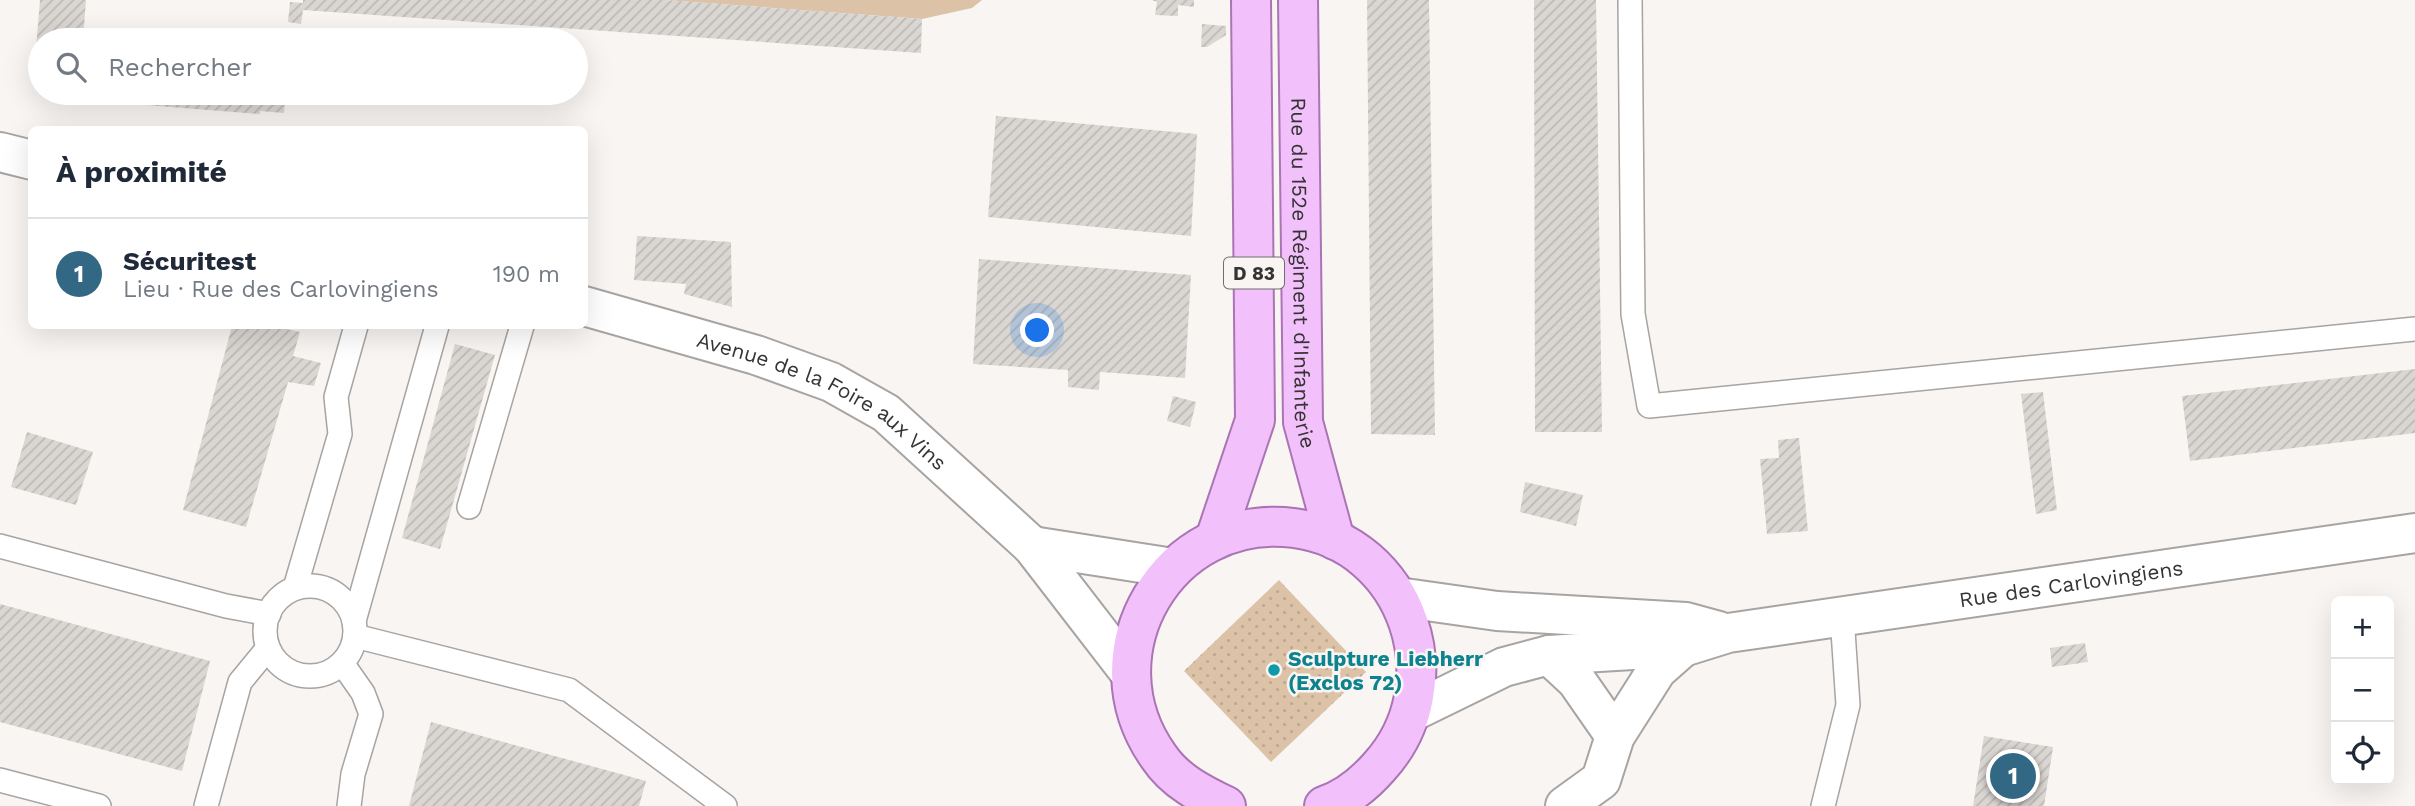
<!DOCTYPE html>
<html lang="fr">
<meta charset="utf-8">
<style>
body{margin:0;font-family:"Work Sans",sans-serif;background:#f6f6f7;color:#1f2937}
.controls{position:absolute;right:21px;bottom:21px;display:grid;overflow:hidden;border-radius:10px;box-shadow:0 7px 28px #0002}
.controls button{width:63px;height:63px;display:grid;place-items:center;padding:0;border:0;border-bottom:2px solid #e0e1e3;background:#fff;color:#1f2937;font:35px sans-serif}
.you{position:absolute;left:1038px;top:331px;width:24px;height:24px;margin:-18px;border:5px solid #fff;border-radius:50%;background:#1a73e8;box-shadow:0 0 0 10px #1a73e833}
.badge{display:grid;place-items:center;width:46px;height:46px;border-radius:50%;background:#326883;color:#fff;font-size:23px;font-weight:700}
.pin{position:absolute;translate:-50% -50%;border:4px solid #fff;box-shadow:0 2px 7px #0006}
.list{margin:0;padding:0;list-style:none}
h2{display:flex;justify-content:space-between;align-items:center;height:91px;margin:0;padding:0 28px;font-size:30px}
h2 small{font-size:23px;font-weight:400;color:#747a83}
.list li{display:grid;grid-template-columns:46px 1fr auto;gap:21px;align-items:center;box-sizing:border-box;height:112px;padding:0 28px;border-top:2px solid #e0e1e3}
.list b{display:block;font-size:26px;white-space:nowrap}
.list p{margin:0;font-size:23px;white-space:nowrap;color:#747a83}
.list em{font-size:23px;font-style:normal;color:#747a83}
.icon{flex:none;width:38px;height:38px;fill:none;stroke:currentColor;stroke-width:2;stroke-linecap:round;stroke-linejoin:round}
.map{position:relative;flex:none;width:2415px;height:806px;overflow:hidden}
.search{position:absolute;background:#fff;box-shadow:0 7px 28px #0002;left:28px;top:28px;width:560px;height:77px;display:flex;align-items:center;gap:18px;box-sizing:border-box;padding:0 24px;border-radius:38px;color:#747a83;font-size:26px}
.panel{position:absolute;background:#fff;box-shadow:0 7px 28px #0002;left:28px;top:126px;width:560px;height:203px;border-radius:10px}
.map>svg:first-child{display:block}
.grass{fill:url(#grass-dots)}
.pitch{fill:#dcc3a7}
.building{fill:url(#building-hatch)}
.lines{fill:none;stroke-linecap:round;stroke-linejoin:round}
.service-casing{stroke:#a7a4a1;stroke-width:26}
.minor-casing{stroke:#a7a4a1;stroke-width:42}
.tertiary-casing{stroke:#a7a4a1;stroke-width:42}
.primary-casing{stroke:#ab74b4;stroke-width:42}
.service{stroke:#fff;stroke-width:23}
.minor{stroke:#fff;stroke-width:38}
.tertiary{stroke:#fff;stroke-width:38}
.primary{stroke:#f2c0fb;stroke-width:38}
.culture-dot{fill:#0f9aa8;stroke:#f8f5f2;stroke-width:2.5}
.labels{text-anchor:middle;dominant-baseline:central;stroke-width:5;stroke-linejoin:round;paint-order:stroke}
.shield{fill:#f8f5f2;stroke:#706e6c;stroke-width:2}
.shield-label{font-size:19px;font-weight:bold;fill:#363433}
.street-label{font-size:21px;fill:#363433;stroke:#f8f5f2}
.culture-label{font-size:21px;font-weight:bold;fill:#0d838f;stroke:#f8f5f2;text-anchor:start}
</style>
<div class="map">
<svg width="2415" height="806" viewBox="0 0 2415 806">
<defs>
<pattern id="grass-dots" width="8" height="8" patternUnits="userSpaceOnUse" patternTransform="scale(1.75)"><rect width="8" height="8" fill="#dcc3a7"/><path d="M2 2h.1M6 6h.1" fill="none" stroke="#bda890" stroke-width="1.8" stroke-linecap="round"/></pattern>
<pattern id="building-hatch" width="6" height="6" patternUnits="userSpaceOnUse" patternTransform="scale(1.75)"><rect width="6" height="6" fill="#dad7d3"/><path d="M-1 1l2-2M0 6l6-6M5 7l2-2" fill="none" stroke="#bcb9b6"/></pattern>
</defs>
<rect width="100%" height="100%" fill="#f8f5f2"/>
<!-- grass -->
<polygon class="grass" points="1279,580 1366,672 1271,762 1184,671"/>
<!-- pitch -->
<polygon class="pitch" points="665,0 982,0 972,8 922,19"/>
<!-- building -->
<g class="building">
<polygon points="40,0 86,0 83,40 40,40 40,73 34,73"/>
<polygon points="303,0 665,0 922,19 921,53 303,10 301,24 288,22 290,2 303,3"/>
<polygon points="1152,0 1194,0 1194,7 1178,5 1178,16 1155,15 1157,2"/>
<polygon points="1367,0 1429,0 1435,435 1371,434"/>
<polygon points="1534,0 1596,0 1602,432 1535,432"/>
<polygon points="1202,24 1226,26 1226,35 1207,47 1201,47"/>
<polygon points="97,93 286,93 284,113 260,111 260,114 120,103 121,100 97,99"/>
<polygon points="996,116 1197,134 1191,236 988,217"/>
<polygon points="637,236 731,242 732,307 684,294 686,284 634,280"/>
<polygon points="979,259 1191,275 1185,378 1100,372 1099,390 1068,387 1068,370 973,364"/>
<polygon points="232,326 273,326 300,332 293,356 321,363 314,386 288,382 246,527 183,510"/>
<polygon points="455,344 495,355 440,549 402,538"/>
<polygon points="2415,369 2415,433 2190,461 2182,396"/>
<polygon points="2043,392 2057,510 2036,514 2021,394"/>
<polygon points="1173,396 1196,402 1190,427 1167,421"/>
<polygon points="27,432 93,452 76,505 11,487"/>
<polygon points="1799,438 1808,531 1767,534 1760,459 1779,458 1778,440"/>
<polygon points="1525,482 1583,495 1576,526 1520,512"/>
<polygon points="0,604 210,661 182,771 0,722"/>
<polygon points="2085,643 2088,662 2052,667 2050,648"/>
<polygon points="431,722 646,781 639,806 409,806"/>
<polygon points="1984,736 2053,747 2044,806 1973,806"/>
</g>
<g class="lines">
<defs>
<g id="service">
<polyline points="1630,0 1633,314 1649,406 2415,329"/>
<polyline points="469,507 522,326"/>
<polyline points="0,546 226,606 269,614"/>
<circle cx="310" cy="631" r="45"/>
<polyline points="295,588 340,434 336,397 356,326"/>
<polyline points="354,621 437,326"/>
<polyline points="355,636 569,690 725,806"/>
<polyline points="342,663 363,693 371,714 353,774 349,806"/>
<polyline points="0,780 99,806"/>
<polyline points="206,806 240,682 268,648"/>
<polyline points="1823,806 1848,705 1842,616"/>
</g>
<g id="minor">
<polyline points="1549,655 1576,680 1615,736"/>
<polyline points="1565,806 1601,780 1615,736 1657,670 1683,647"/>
</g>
<g id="tertiary">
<polyline points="0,152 32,160"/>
<path id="s1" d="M584,306L756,355L831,382L886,413L1032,546L1130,673"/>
<polyline points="1032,546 1173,568"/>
<polyline points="1398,597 1497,611 1686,622 1719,631"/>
<path id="s2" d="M1412,712L1504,667L1549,655L1683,647L1728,633L2415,533"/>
</g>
<g id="primary">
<path id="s3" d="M1298,0L1303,422L1335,540"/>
<polyline points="1215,539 1255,420 1251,0"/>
<path d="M1226,806C1201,794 1175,781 1159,757C1085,654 1168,512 1294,528C1409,543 1455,684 1379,767C1364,784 1345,799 1324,806"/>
</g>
</defs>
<!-- service casing -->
<use href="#service" class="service-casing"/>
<!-- minor casing -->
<use href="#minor" class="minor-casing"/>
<!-- tertiary casing -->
<use href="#tertiary" class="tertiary-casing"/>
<!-- primary casing -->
<use href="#primary" class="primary-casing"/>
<!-- service -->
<use href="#service" class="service"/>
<!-- minor -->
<use href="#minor" class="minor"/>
<!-- tertiary -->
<use href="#tertiary" class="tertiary"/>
<!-- primary -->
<use href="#primary" class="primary"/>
</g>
<!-- markers -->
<circle class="culture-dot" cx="1274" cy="670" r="7"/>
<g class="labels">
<!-- shield labels -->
<rect class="shield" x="1224" y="257.5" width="60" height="31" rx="5"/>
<g class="shield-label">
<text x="1254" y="273">D 83</text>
</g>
<!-- street labels -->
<g class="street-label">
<text stroke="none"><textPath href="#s3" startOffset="273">Rue du 152e Régiment d'Infanterie</textPath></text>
<text stroke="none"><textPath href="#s1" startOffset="259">Avenue de la Foire aux Vins</textPath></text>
<text stroke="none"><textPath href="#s2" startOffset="677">Rue des Carlovingiens</textPath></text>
</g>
<!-- culture labels -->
<g class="culture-label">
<text x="1288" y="658">Sculpture Liebherr<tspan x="1288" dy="24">(Exclos 72)</tspan></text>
</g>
</g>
</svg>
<div class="controls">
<button>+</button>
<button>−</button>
<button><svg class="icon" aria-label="locate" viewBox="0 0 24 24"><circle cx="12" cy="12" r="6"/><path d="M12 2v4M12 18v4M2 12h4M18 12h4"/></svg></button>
</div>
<div class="you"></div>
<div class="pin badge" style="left:2013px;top:776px">1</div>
<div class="search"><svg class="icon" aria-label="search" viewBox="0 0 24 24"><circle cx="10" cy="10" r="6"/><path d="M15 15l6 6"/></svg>Rechercher</div>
<section class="panel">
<h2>À proximité<small></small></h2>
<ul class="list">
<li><span class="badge">1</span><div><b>Sécuritest</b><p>Lieu · Rue des Carlovingiens</p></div><em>190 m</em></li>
</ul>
</section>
</div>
